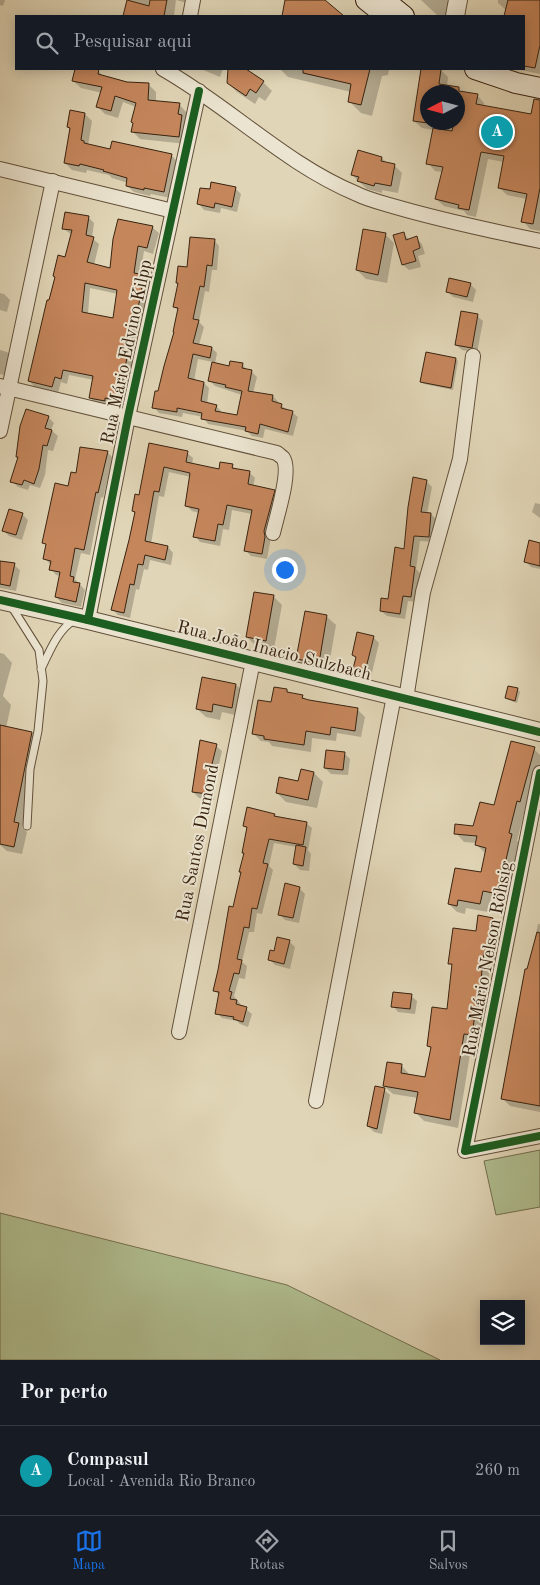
<!DOCTYPE html>
<html lang="pt">
<meta charset="utf-8">
<style>
body{margin:0;font-family:"Old Standard TT",serif;background:#20242c;color:#f1f3f6}
.controls{position:absolute;right:15px;bottom:15px;display:grid;overflow:hidden;border-radius:0px;box-shadow:0 2px 12px #0003}
.controls button{width:45px;height:45px;display:grid;place-items:center;padding:0;border:0;border-bottom:1px solid #363941;background:#171b24;color:#f1f3f6;font:25px sans-serif}
.compass{position:absolute;left:420px;top:85px;width:45px;height:45px;border-radius:50%;background:#171b24;box-shadow:0 2px 12px #0003;rotate:264deg}
.you{position:absolute;left:284px;top:569px;width:18px;height:18px;margin:-12px;border:4px solid #fff;border-radius:50%;background:#1a73e8;box-shadow:0 0 0 8px #1a73e833}
.badge{display:grid;place-items:center;width:32px;height:32px;border-radius:50%;background:#1a73e8;color:#fff;font-size:16px;font-weight:700}
.pin{position:absolute;translate:-50% -50%;border:2px solid #fff;box-shadow:0 1px 5px #0006}
.list{margin:0;padding:0;list-style:none}
h2{display:flex;justify-content:space-between;align-items:center;height:65px;margin:0;padding:0 20px;font-size:21px}
h2 small{font-size:16px;font-weight:400;color:#9ea1a6}
.list li{display:grid;grid-template-columns:32px 1fr auto;gap:15px;align-items:center;box-sizing:border-box;height:90px;padding:0 20px;border-top:1px solid #363941}
.list b{display:block;font-size:19px;white-space:nowrap}
.list p{margin:0;font-size:16px;white-space:nowrap;color:#9ea1a6}
.list em{font-size:16px;font-style:normal;color:#9ea1a6}
.icon{flex:none;width:28px;height:28px;fill:none;stroke:currentColor;stroke-width:2;stroke-linecap:round;stroke-linejoin:round}
.map{position:relative;flex:none;width:540px;height:1360px;overflow:hidden}
.search{position:absolute;background:#171b24;box-shadow:0 2px 12px #0003;left:15px;right:15px;top:15px;height:55px;display:flex;align-items:center;gap:12px;box-sizing:border-box;padding:0 18px;border-radius:0px;color:#9ea1a6;font-size:19px}
.sheet{height:155px;background:#171b24}
nav{display:flex;justify-content:space-around;align-items:center;box-sizing:border-box;height:70px;border-top:1px solid #363941;background:#171b24;font-size:14px;color:#9ea1a6}
nav a{display:grid;justify-items:center;gap:2px}
nav .on{color:#1a73e8}
.map>svg:first-child{display:block}
.green{fill:#b0be90;stroke:#747050}
.shadow{fill:#0003;fill-rule:evenodd}
.building{fill:#c5865c;stroke:#382310;fill-rule:evenodd}
.lines{fill:none;stroke-linecap:round;stroke-linejoin:round}
.service-casing{stroke:#62503a;stroke-width:9}
.minor-casing{stroke:#62503a;stroke-width:16}
.tertiary-casing{stroke:#62503a;stroke-width:20}
.secondary-casing{stroke:#382310;stroke-width:22}
.service{stroke:#ebe4d0;stroke-width:7}
.minor{stroke:#ebe4d0;stroke-width:14}
.tertiary{stroke:#ebe4d0;stroke-width:18}
.secondary{stroke:#ebe4d0;stroke-width:20}
.cycleway-casing{stroke:#ebe4d0;stroke-width:11}
.cycleway{stroke:#1b5e20;stroke-width:8}
.labels{text-anchor:middle;dominant-baseline:central;stroke-width:4;stroke-linejoin:round;paint-order:stroke}
.street-label{font-size:18px;fill:#382310;stroke:#ebe4d0}
</style>
<div class="map">
<svg width="540" height="1360" viewBox="0 0 540 1360">
<rect width="100%" height="100%" fill="#e0d5b6"/>
<filter id="stains"><feTurbulence type="fractalNoise" baseFrequency=".004" numOctaves="4"/><feColorMatrix values="0 0 0 0 .2 0 0 0 0 .09 0 0 0 0 .02 0 0 0 .5 -.17"/></filter>
<radialGradient id="worn" r=".72"><stop offset=".6" stop-color="#630" stop-opacity="0"/><stop offset="1" stop-color="#630" stop-opacity=".3"/></radialGradient>
<!-- green -->
<g class="green">
<polygon points="540,1150 540,1207 496,1215 484,1161"/>
<polygon points="0,1213 287,1285 440,1360 0,1360"/>
</g>
<!-- shadow -->
<g class="shadow">
<polygon points="0,0 5,0 3,6 0,5"/>
<polygon points="130,0 150,0 147,16 124,16"/>
<polygon points="160,0 196,0 194,5 176,0 174,16 155,16"/>
<polygon points="286,0 323,0 342,16 284,16"/>
<polygon points="421,0 452,0 448,16 438,16"/>
<polygon points="498,0 540,0 540,74 516,69 524,69 524,16 505,16 507,11 498,3"/>
<polygon points="76,69 98,71 105,78 126,83 148,84 156,92 156,102 179,104 186,112 186,144 140,139 132,131 136,107 123,102 118,118 105,114 98,107 102,93 81,88 73,81"/>
<polygon points="201,69 223,69 220,77"/>
<polygon points="230,69 243,69 263,82 272,91 265,101 259,97 255,104 237,92 228,83"/>
<polygon points="280,69 389,69 388,75 382,76 372,116 361,113 350,102 351,92 288,77"/>
<path d="M423,69L441,70L448,77L447,86L453,91L477,95L484,103V107L532,116L540,114V231L530,229L523,221L527,199L507,195L500,188L504,162L488,159L476,217L467,215L464,211L444,206L436,199L443,172L435,171L428,163L434,130L422,128L414,121ZM428,92H458V122H428Z"/>
<polygon points="85,114 92,121 88,145 111,150 171,155 178,162 171,198 151,194 150,196 134,192 127,186 128,183 112,178 109,175 87,170 86,173 72,170 65,163 71,130 68,127"/>
<polygon points="382,158 387,163 394,165 402,173 398,193 382,190 382,193 367,189 352,175"/>
<polygon points="235,188 241,194 237,212 221,208 220,213 204,210 199,204 210,191"/>
<path d="M88,217L94,223L92,238L99,244L94,265L111,269L119,221L153,228L159,233L153,254L144,251L140,276H143L149,282L142,325L139,324L137,329L131,357L133,359L124,406L111,403L110,406L96,403L90,398L94,380L69,375L67,384L61,382L58,393L35,387L29,381L56,278L54,276L66,258L72,235L64,229ZM90,288L118,294L114,320L88,314Z"/>
<polygon points="385,234 394,243 387,283 366,279 357,270"/>
<polygon points="403,234 410,240 416,238 422,244 425,254 418,256 421,267 409,270 403,265 395,236"/>
<path d="M214,240L219,246L217,270H212L209,292L205,291L199,322L204,327L199,345L212,348L217,353L215,364L230,367L242,364L248,371H251L257,377L253,393L273,396L278,402V404L292,412L298,417L293,436L265,429L263,438L252,436L247,431L208,424L203,417L183,413L182,417L159,413L154,407L159,393L176,333L179,311L174,307L179,284L177,283L188,268ZM198,359L213,362L209,380L215,386L242,395L238,417L221,413V411L216,406L207,404L209,388L204,383L194,381Z"/>
<polygon points="470,284 476,290 473,302 453,297 447,291"/>
<polygon points="0,293 4,294 10,300 7,312 0,310"/>
<polygon points="477,316 483,321 477,353 462,350 456,345"/>
<polygon points="0,350 7,352 13,358 8,376 0,374"/>
<polygon points="456,359 458,361 453,390 424,384 421,382"/>
<polygon points="48,417 54,423 51,430 58,436 53,451 48,450 45,475 40,488 30,485 28,490 18,487 12,481 19,458 18,457"/>
<polygon points="150,445 187,453 193,458 192,465 220,470 232,466 237,470 249,472 255,478 253,487 274,491 280,496 270,537 270,543 267,559 251,556 245,550 252,514 232,510 229,530 223,529 220,546 200,542 195,536 199,513 192,511 187,506 191,477 169,472 164,497 159,496 151,544 168,547 173,553 171,565 150,560 148,570 144,569 139,590 136,589 130,618 118,615 112,609 136,514 133,511 140,497"/>
<polygon points="107,452 113,458 103,498 101,497 90,555 81,553 75,579 85,590 81,607 62,603 56,597 61,576 56,575 51,569 51,565 45,559 47,546 44,542 69,487 77,474"/>
<polygon points="426,481 432,487 427,514 431,514 437,520 434,542 420,541 416,569 421,574 416,602 408,601 405,619 387,616 381,611 389,600"/>
<polygon points="535,503 540,504 540,518 532,512"/>
<polygon points="22,514 28,520 22,540 9,536 3,530"/>
<polygon points="540,545 540,569 531,567 525,561"/>
<polygon points="0,562 14,565 20,570 16,591 0,588"/>
<polygon points="273,596 282,605 274,649 256,646 247,637"/>
<polygon points="306,613 327,617 336,625 328,671 306,667 298,659"/>
<polygon points="373,637 379,643 371,677 361,675 355,669 357,659 353,655"/>
<polygon points="0,653 4,654 12,663 3,696 11,705 6,728 32,733 40,741 22,828 27,832 22,854 7,851 0,845"/>
<polygon points="236,685 245,693 240,716 222,712 220,720 206,717 197,709"/>
<polygon points="509,687 518,690 520,692 517,703 509,700 506,698"/>
<polygon points="287,690 290,694 302,696 307,701 358,710 365,717 361,737 337,733 336,741 312,738 311,752 272,746 269,742 261,741 254,734 272,703"/>
<polygon points="216,746 222,751 215,782 214,800 199,798 193,792"/>
<polygon points="534,749 540,755 540,765 528,809 525,809 517,841 520,843 506,901 491,898 488,912 466,908 465,914 457,912 449,904 482,874 486,854 477,845 477,843 464,842 456,833 474,827 495,807"/>
<polygon points="344,753 350,759 348,775 331,774 325,768"/>
<polygon points="314,773 323,782 317,808 286,802 277,793 299,782"/>
<polygon points="274,815 277,817 306,823 312,828 308,850 311,854 309,871 300,870 294,864 297,847 274,843 269,866 273,870 262,914 257,913 254,932 249,932 242,962 247,966 245,979 239,978 234,996 242,1006 252,1014 248,1027 240,1024 237,1021 222,1018 217,1013 220,996 214,990 234,909 245,854 243,852 248,829 244,826"/>
<polygon points="299,888 305,894 299,923 285,920 279,914"/>
<polygon points="492,919 500,927 496,960 491,959 485,1015 484,1015 480,1043 472,1042 458,1128 424,1121 416,1113 418,1098 393,1094 384,1086 401,1065 409,1074 409,1076 426,1079 432,1049 428,1046 448,1011 453,967 449,963 477,933"/>
<polygon points="538,924 540,924 540,1112 510,1106 502,1098"/>
<polygon points="289,941 295,947 290,969 275,965 269,959"/>
<polygon points="411,996 417,1001 415,1014 398,1012 393,1006"/>
<polygon points="384,1090 390,1095 382,1134 374,1132 368,1126"/>
</g>
<!-- building -->
<g class="building">
<polygon points="127,0 149,6 150,0 167,0 164,16 123,16"/>
<polygon points="285,0 325,0 344,16 282,16"/>
<polygon points="508,0 540,0 540,45 535,68 524,66 524,16 504,16"/>
<polygon points="75,69 99,69 98,74 127,82 149,83 148,100 180,103 178,114 182,115 179,137 131,132 133,123 131,122 136,103 115,96 111,111 96,107 102,87 72,81"/>
<polygon points="228,69 246,69 264,81 256,93 250,89 246,96 227,83"/>
<polygon points="303,69 370,69 361,105 348,102 351,84 303,73"/>
<polygon points="421,69 441,69 439,84 459,87 459,91 478,94 476,104 531,114 534,99 540,100 540,188 533,224 521,222 527,194 498,188 504,156 481,152 469,210 458,208 459,205 435,199 443,167 426,164 433,128 452,131 454,122 458,122 458,92 428,92 428,123 413,121"/>
<polygon points="70,110 85,113 81,140 84,141 84,143 110,149 112,141 172,154 164,192 144,188 144,190 126,186 127,178 103,171 104,170 80,164 79,166 64,163 70,128 67,127"/>
<polygon points="358,150 382,157 381,161 395,164 391,186 375,183 374,186 357,181 359,177 351,175"/>
<polygon points="211,182 236,187 232,207 215,203 214,208 197,204 200,188 210,189"/>
<path d="M65,212L89,216L86,235L94,237L87,262L110,268L113,239L118,219L153,226L147,248L138,246L134,273L144,275L136,320L133,319L131,323L125,352H128L119,400L105,398V401L89,398L93,376L63,370L61,379L55,377L52,387L28,381L47,300H49L55,277L53,276L58,255L65,257L72,230L62,229ZM85,283L117,290L113,318L82,312Z"/>
<polygon points="363,229 386,233 378,275 356,270"/>
<polygon points="404,232 406,240 417,236 420,248 413,251 416,261 402,265 393,235"/>
<polygon points="190,237 215,239 212,266 207,265 204,287 200,286 193,319 199,320 193,343 212,347 210,358 193,354 188,378 204,382 201,401 217,405 215,411 237,415 242,391 225,387 226,385 208,381 212,362 229,366 230,361 243,363 242,368 252,370 248,391 273,395 272,401 282,404 281,408 293,411 288,432 260,424 258,434 245,431 246,427 201,419 202,413 177,408 177,412 152,408 155,391 158,391 164,366 174,332 173,332 178,308 173,307 178,283 176,283 178,266 187,267"/>
<polygon points="449,278 471,283 467,297 446,292"/>
<polygon points="461,311 478,314 472,348 455,345"/>
<polygon points="426,352 456,358 451,388 420,382"/>
<polygon points="26,409 49,416 45,428 52,430 47,446 43,445 39,469 34,484 24,480 22,485 10,482 18,457 16,457 20,426"/>
<polygon points="149,443 188,451 186,462 219,469 220,462 233,464 232,468 250,471 248,484 275,490 264,531 265,537 262,554 244,551 252,510 227,505 223,525 218,524 215,541 193,537 199,509 185,506 190,473 164,467 159,492 154,491 145,541 168,546 165,560 145,555 143,565 138,564 134,585 130,584 124,613 111,610 129,540 135,512 132,511 135,494 139,495"/>
<polygon points="80,447 108,451 98,493 96,492 84,550 75,548 70,576 74,577 73,582 80,583 76,602 55,597 60,572 49,570 51,561 43,559 46,544 42,543 55,483 68,486 71,472 76,473"/>
<polygon points="413,477 427,480 421,512 431,513 429,537 414,536 410,566 415,567 411,597 403,596 400,614 380,611 381,598 388,599 395,547 404,549 408,507"/>
<polygon points="9,509 23,513 16,535 2,531"/>
<polygon points="529,540 540,543 540,566 524,562"/>
<polygon points="0,561 15,563 10,586 0,584"/>
<polygon points="254,592 274,595 266,641 246,637"/>
<polygon points="305,611 327,615 319,663 296,659"/>
<polygon points="357,632 374,636 365,672 353,669 356,657 352,655"/>
<polygon points="202,677 236,684 232,708 213,704 212,712 196,709"/>
<polygon points="508,686 518,688 515,701 505,698"/>
<polygon points="274,687 287,689 287,692 303,695 302,698 309,700 358,708 355,731 331,727 330,735 306,731 304,745 264,739 264,736 252,734 258,700 271,702"/>
<polygon points="0,725 32,732 14,822 19,823 14,847 0,844"/>
<polygon points="200,740 217,744 209,776 208,794 192,792"/>
<polygon points="511,741 535,747 520,802 517,801 509,833 512,834 498,894 483,891 480,904 458,900 457,906 448,904 455,868 481,872 486,848 475,845 477,836 454,834 455,824 473,826 480,802 494,805"/>
<polygon points="326,750 345,752 343,770 324,768"/>
<polygon points="301,769 314,772 308,800 276,793 279,777 298,781"/>
<polygon points="247,807 275,814 274,816 307,822 303,845 269,839 263,863 268,864 257,909 252,908 249,928 244,927 237,959 242,960 239,974 234,973 229,991 232,992 230,999 237,1000 236,1004 247,1007 243,1022 233,1019 234,1017 215,1014 219,992 213,991 218,970 229,906 233,907 241,872 239,872 244,853 242,853 247,827 243,826"/>
<polygon points="296,845 306,847 303,866 293,864"/>
<polygon points="285,883 300,887 293,918 278,915"/>
<polygon points="478,915 493,918 488,952 484,952 478,1007 476,1007 472,1035 464,1034 450,1120 414,1113 418,1092 383,1086 387,1062 402,1064 401,1073 425,1077 431,1047 427,1046 432,1007 447,1009 452,964 448,964 453,928 476,931"/>
<polygon points="537,932 540,933 540,1106 501,1099 525,969 527,969"/>
<polygon points="277,937 290,940 284,964 268,960 270,950 274,951"/>
<polygon points="393,992 412,994 410,1009 391,1007"/>
<polygon points="375,1086 385,1088 377,1129 367,1126"/>
</g>
<g class="lines">
<defs>
<g id="service">
<polyline points="10,604 39,650 43,681 38,731 30,769 27,826"/>
<path d="M41,669C50,651 57,631 74,620"/>
</g>
<g id="minor">
<polyline points="190,16 193,0"/>
<path d="M163,69C230,107 285,164 357,194C369,200 383,203 396,207C444,221 492,231 540,241"/>
<polyline points="0,169 173,211"/>
<path d="M0,386L277,453C279,455 281,456 283,458C292,471 276,518 273,533"/>
<polyline points="0,431 53,181"/>
<polyline points="88,620 128,417 199,91"/>
<polyline points="406,699 423,592 460,459 473,356"/>
<polyline points="540,773 465,1151 540,1136"/>
<polyline points="179,1032 253,661"/>
<polyline points="316,1101 394,696"/>
</g>
<g id="tertiary">
<polyline points="455,16 458,0"/>
<polyline points="0,600 88,620 540,732"/>
</g>
<g id="secondary">
<polyline points="366,0 386,16"/>
<polyline points="384,0 404,16"/>
<polyline points="475,69 516,83 540,88"/>
</g>
</defs>
<!-- service casing -->
<use href="#service" class="service-casing"/>
<!-- minor casing -->
<use href="#minor" class="minor-casing"/>
<!-- tertiary casing -->
<use href="#tertiary" class="tertiary-casing"/>
<!-- secondary casing -->
<use href="#secondary" class="secondary-casing"/>
<!-- service -->
<use href="#service" class="service"/>
<!-- minor -->
<use href="#minor" class="minor"/>
<!-- tertiary -->
<use href="#tertiary" class="tertiary"/>
<!-- secondary -->
<use href="#secondary" class="secondary"/>
<defs>
<g id="cycleway">
<polyline points="0,600 88,620 540,732"/>
<polyline points="88,620 128,417 199,91"/>
<polyline points="540,773 465,1151 540,1136"/>
</g>
</defs>
<!-- cycleway casing -->
<use href="#cycleway" class="cycleway-casing"/>
<!-- cycleway -->
<use href="#cycleway" class="cycleway"/>
</g>
<g class="labels">
<!-- street labels -->
<g class="street-label">
<text transform="translate(127 352) rotate(-78)">Rua Mário Edvino Kilpp</text>
<text transform="translate(274 651) rotate(14)">Rua João Inacio Sulzbach</text>
<text transform="translate(198 843) rotate(-79)">Rua Santos Dumond</text>
<text transform="translate(488 959) rotate(-79)">Rua Mário Nelson Röhsig</text>
</g>
</g>
<rect width="100%" height="100%" filter="url(#stains)"/>
<rect width="100%" height="100%" fill="url(#worn)"/>
</svg>
<div class="controls">
<button><svg class="icon" aria-label="layers" viewBox="0 0 24 24"><path d="M12 4l9 5-9 5-9-5zM3 14l9 5 9-5"/></svg></button>
</div>
<svg class="compass" viewBox="-18 -18 36 36"><path d="M0-13l5 13h-10z" fill="#e53935"/><path d="M0 13l5-13h-10z" fill="#9ea1a6"/></svg>
<div class="you"></div>
<div class="pin badge" style="left:497px;top:132px;background:#0f9aa8">A</div>
<div class="search"><svg class="icon" aria-label="search" viewBox="0 0 24 24"><circle cx="10" cy="10" r="6"/><path d="M15 15l6 6"/></svg>Pesquisar aqui</div>
</div>
<section class="sheet">
<h2>Por perto<small></small></h2>
<ul class="list">
<li><span class="badge" style="background:#0f9aa8">A</span><div><b>Compasul</b><p>Local · Avenida Rio Branco</p></div><em>260 m</em></li>
</ul>
</section>
<nav>
<a class="on"><svg class="icon" aria-label="map" viewBox="0 0 24 24"><path d="M3 6l6-2 6 2 6-2v14l-6 2-6-2-6 2zM9 4v14M15 6v14"/></svg>Mapa</a>
<a><svg class="icon" aria-label="directions" viewBox="0 0 24 24"><path d="M12 3l9 9-9 9-9-9zM9 14v-3h6M13 9l2 2-2 2"/></svg>Rotas</a>
<a><svg class="icon" aria-label="saved" viewBox="0 0 24 24"><path d="M7 4h10v16l-5-4-5 4z"/></svg>Salvos</a>
</nav>
